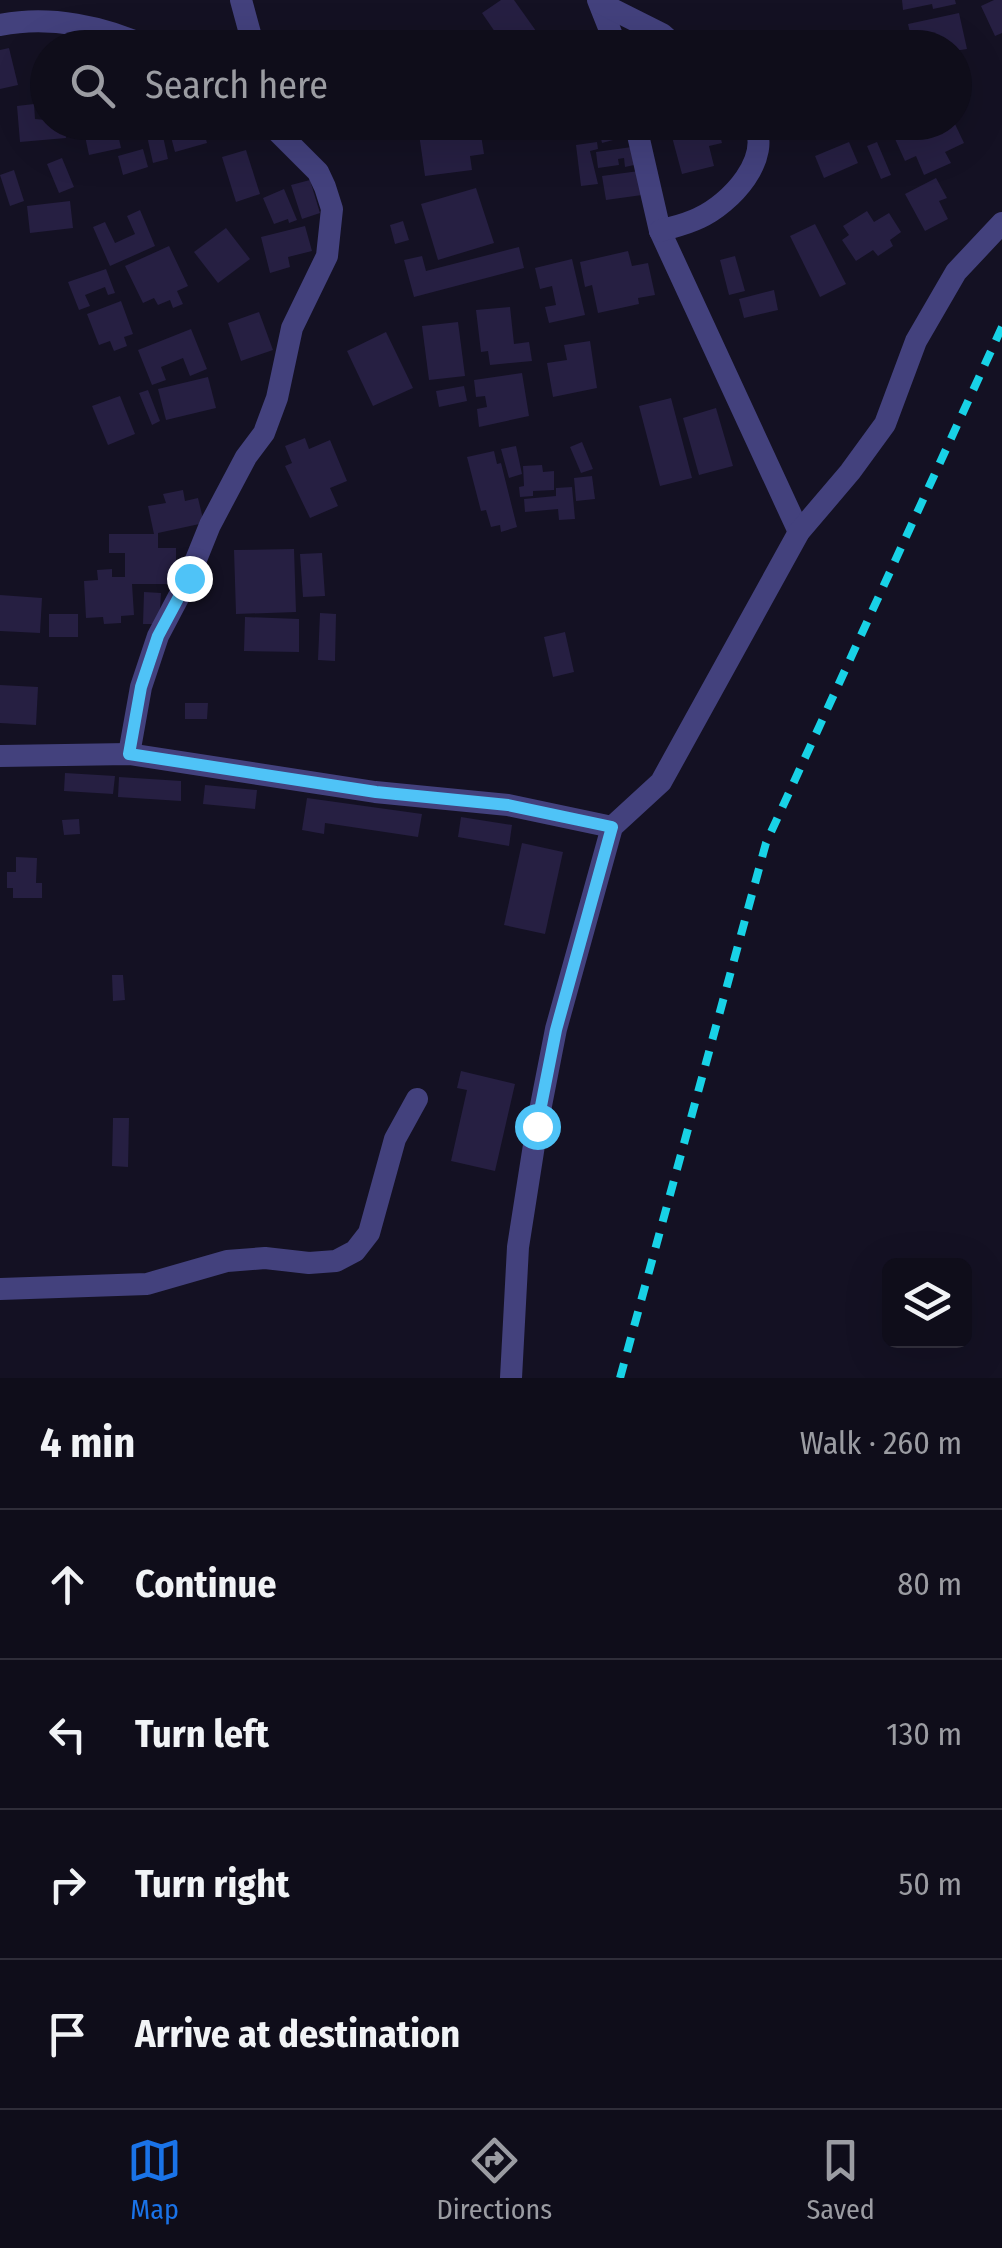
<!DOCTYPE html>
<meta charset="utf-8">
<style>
body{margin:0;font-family:"Fira Sans Condensed",sans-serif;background:#181623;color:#f1f3f6}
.controls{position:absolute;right:30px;bottom:30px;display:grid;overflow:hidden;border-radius:15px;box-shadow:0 10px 40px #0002}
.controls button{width:90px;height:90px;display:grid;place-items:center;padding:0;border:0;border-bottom:2px solid #2f2d39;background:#0f0d1a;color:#f1f3f6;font:50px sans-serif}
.stop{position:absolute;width:30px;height:30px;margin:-22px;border:8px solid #4fc3f7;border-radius:50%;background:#fff}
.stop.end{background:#4fc3f7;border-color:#fff;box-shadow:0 2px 10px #0008}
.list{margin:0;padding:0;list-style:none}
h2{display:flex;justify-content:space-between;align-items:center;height:130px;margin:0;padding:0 40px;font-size:42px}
h2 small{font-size:32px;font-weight:400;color:#9b9ca2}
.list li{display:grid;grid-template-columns:65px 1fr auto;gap:30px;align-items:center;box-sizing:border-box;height:150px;padding:0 40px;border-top:2px solid #2f2d39}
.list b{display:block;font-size:38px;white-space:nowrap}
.list em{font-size:32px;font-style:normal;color:#9b9ca2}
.icon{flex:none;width:55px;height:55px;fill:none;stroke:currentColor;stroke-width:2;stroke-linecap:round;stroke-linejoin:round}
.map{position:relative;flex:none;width:1002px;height:1378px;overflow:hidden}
.search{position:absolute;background:#0f0d1a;box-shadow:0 10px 40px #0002;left:30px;right:30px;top:30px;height:110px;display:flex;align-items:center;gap:25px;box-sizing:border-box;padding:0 35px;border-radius:55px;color:#9b9ca2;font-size:38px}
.sheet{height:730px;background:#0f0d1a}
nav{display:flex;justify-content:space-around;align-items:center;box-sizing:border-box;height:140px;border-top:2px solid #2f2d39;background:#0f0d1a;font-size:28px;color:#9b9ca2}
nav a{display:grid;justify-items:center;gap:5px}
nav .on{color:#1a73e8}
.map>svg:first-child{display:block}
.building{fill:#261f42}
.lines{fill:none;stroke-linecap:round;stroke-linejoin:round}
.street{stroke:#43417d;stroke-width:22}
.rail{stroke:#18d2e6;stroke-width:8;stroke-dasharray:15 12;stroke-linecap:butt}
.route{stroke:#4fc3f7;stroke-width:12}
</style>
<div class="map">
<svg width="1002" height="1378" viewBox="0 0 1002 1378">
<rect width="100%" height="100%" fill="#141123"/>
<!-- building -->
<g class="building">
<polygon points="501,0 514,0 546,45 506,48 482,13"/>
<polygon points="902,0 955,0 956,4 933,9 932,4 903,10"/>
<polygon points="994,0 1002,0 1002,33 995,36 981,6"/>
<polygon points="959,13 967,49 954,51 954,48 913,46 908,24"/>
<polygon points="9,48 18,85 0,89 0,50"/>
<polygon points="34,104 35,119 65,122 66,138 20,142 17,106"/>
<polygon points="82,122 142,122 142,124 117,130 121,148 89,155"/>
<polygon points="167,122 201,122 207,143 175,152"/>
<polygon points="436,122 479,122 484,154 470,156 472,170 425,176 419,134 430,133 429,128 437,127"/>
<polygon points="597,122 625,122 628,136 602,143"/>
<polygon points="668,122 701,122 703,128 717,124 722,143 709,146 714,166 682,174"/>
<polygon points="908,122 954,122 964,143 945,152 951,163 924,175 916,156 905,161 891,130"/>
<polygon points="160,123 168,159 153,163 145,127"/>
<polygon points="597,142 598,149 590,151 598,184 581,186 576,145"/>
<polygon points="849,142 858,163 824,178 815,156"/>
<polygon points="877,142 891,175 881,179 867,146"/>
<polygon points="632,147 634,165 625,167 624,158 618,159 619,165 598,168 596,152"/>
<polygon points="143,149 148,167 123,175 118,156"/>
<polygon points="246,150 260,194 236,202 222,157"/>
<polygon points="62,158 74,187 59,193 47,164"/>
<polygon points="14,170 24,201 10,206 0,175"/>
<polygon points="639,171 642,195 606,200 602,176"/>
<polygon points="936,178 947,198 939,201 948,219 925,231 905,194"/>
<polygon points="310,180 320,213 302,219 291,185"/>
<polygon points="476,188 494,243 438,260 421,204"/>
<polygon points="284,189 297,220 289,223 288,219 274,224 263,198"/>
<polygon points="70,201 73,228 30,233 27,206"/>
<polygon points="140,210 155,246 110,266 93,227 105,222 115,243 135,234 127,216"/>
<polygon points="867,211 874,222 889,213 901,232 890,240 893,246 878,256 873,250 856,261 842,240 849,235 843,226"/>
<polygon points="403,221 409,240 395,244 390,225"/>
<polygon points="815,224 846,284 820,297 790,236"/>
<polygon points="305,226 312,251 288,257 290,267 270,273 261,237"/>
<polygon points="226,228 250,259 218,283 194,252"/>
<polygon points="169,246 188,286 177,291 183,304 173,308 170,300 158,305 154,298 143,303 125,266"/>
<polygon points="519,247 524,268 414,297 404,260 422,256 426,271"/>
<polygon points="628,251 632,266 648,263 655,295 638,298 639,304 598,313 592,285 585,287 580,262"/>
<polygon points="735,256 745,291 729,295 720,260"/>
<polygon points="572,259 585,315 549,323 545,307 556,305 552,286 540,289 535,268"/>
<polygon points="106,269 115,293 108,295 105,287 85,295 90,306 79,310 68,282"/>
<polygon points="774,290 778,310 744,318 739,299"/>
<polygon points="121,301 133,334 124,337 127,346 114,351 110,341 99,345 87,314"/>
<polygon points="510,307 514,344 529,342 532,361 490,365 488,351 481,352 476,310"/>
<polygon points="259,312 273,350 241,361 228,323"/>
<polygon points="458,322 465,376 429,380 422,326"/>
<polygon points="191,329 207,369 190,376 183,358 161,367 166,380 152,385 138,350"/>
<polygon points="386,332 413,388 373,406 347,351"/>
<polygon points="590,341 597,388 553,397 547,363 567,360 564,345"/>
<polygon points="522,373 529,416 479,427 477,409 487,407 485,396 476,397 474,380"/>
<polygon points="208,377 216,408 166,420 158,389"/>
<polygon points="464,386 467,401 439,407 436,391"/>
<polygon points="148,390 160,421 152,425 139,393"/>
<polygon points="120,396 135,434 108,445 92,406"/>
<polygon points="671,398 692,478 660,486 639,406"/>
<polygon points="716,408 733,466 699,475 683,418"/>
<polygon points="305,438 309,449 330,440 347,481 330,488 338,506 310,518 285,466 292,463 285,446"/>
<polygon points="582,442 593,469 581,473 570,447"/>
<polygon points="516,446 522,474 509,478 501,449"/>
<polygon points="494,451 497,464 501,463 517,527 501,532 500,525 491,527 486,510 481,511 467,457"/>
<polygon points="542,465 543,472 554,471 554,490 533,491 533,496 520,497 519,487 524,486 523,466"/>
<polygon points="592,476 595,499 576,501 574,478"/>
<polygon points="572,487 575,519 559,520 558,509 525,512 524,499 556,496 556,488"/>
<polygon points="183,490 185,501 198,498 204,523 158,533 158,548 176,548 176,584 132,584 134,615 121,616 121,623 104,624 103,617 86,618 84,581 98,580 97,570 112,569 112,577 125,577 125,553 109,553 109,534 154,534 148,506 166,503 163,494"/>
<polygon points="294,549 296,612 236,614 234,550"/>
<polygon points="322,553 325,596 303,597 300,554"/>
<polygon points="144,592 161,593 159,624 143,624"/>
<polygon points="0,595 42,598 40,633 0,631"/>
<polygon points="320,613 336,614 335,661 318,660"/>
<rect x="49" y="614" width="29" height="23"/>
<polygon points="245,617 299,619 299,652 244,651"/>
<polygon points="565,632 574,672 553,677 544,637"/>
<polygon points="0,685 38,687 36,725 0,723"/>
<polygon points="185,703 208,703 207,719 185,719"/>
<polygon points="65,773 115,776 113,794 64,791"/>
<polygon points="119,777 181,781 181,801 118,797"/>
<polygon points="205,785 257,790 255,809 203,804"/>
<polygon points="307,798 422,814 418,837 325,823 324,834 302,830"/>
<polygon points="461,817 512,825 509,846 458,837"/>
<polygon points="79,819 80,834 64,835 62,820"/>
<polygon points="522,843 563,852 545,934 504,925"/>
<polygon points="16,857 37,858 36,883 42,883 42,898 13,898 13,888 7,888 7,872 16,872"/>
<polygon points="112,975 123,975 125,1000 113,1001"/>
<polygon points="461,1071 515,1084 495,1171 451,1161 467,1090 457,1088"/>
<polygon points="113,1118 129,1118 128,1167 112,1166"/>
</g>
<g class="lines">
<!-- street -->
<g class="street">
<polyline points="241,0 254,48"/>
<polyline points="598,0 617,48"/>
<polyline points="600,3 662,34 678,48"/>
<path d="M0,25C49,15 104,26 150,48"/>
<polyline points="635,122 660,231 799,532"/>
<path d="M660,231C673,227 687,224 699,218C730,204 774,158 753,122"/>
<polyline points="129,754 141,687 158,636 189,577 210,525 246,457 264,433 277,398 292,328 327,256 332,209 325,187 318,172 268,122"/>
<polyline points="0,756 129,754 375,792 508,805 612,827"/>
<polyline points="0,1289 147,1284 227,1261 265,1258 309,1263 336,1261 355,1251 369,1233 395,1139 417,1099"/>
<polyline points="511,1378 518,1247 537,1126 556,1029 612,827 661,782 799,532 850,472 885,424 916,341 956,272 1002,223"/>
</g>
<!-- rail -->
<polyline class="rail" points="620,1378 766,843 1002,327"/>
</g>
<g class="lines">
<!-- route -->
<polyline class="route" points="189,578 158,636 141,687 129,754 376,792 508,805 612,827 556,1030 537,1126"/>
</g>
</svg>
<div class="controls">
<button><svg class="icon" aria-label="layers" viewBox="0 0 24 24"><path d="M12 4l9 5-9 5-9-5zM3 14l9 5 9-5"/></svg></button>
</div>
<div class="stop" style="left:537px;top:1126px"></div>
<div class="stop end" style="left:189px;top:578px"></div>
<div class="search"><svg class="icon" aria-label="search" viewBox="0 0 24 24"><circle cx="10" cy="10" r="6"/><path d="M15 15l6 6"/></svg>Search here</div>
</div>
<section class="sheet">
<h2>4 min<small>Walk · 260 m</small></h2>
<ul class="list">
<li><svg class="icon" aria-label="ahead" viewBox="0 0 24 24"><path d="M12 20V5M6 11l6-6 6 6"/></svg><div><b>Continue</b></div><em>80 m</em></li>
<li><svg class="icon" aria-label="left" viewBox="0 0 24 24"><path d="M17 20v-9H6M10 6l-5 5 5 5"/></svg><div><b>Turn left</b></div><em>130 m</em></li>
<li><svg class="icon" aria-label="right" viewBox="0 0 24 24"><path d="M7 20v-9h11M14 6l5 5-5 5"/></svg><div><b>Turn right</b></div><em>50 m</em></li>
<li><svg class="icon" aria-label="arrive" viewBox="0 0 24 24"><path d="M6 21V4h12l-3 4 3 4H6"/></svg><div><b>Arrive at destination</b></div></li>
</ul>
</section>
<nav>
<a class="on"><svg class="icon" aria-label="map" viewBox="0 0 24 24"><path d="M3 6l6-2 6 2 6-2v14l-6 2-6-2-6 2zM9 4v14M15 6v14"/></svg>Map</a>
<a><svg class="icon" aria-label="directions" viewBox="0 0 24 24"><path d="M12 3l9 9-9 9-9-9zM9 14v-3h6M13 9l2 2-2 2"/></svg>Directions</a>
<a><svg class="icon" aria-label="saved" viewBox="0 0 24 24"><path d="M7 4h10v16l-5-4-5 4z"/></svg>Saved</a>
</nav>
